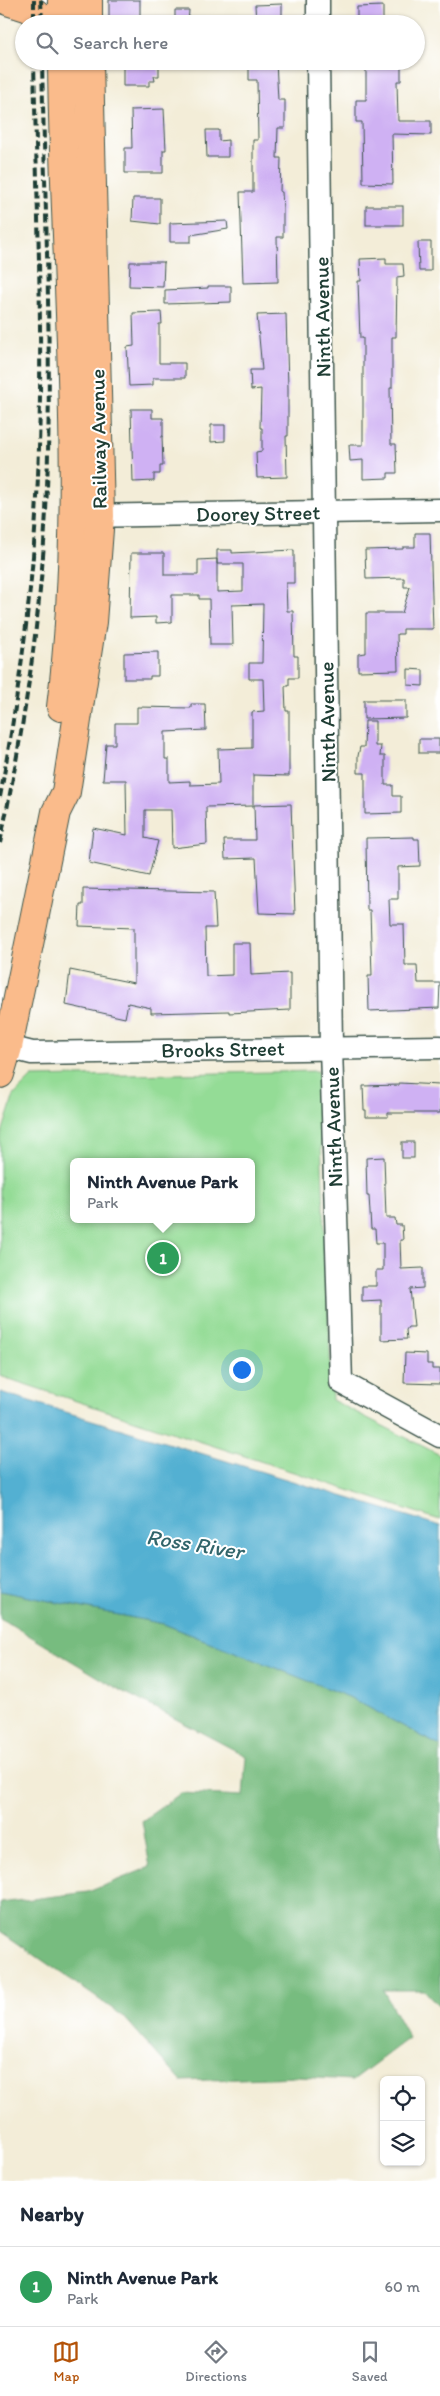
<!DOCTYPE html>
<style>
body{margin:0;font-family:Itim,sans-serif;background:#f2f2f3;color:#1f2937}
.controls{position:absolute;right:15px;bottom:15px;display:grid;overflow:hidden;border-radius:8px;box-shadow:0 1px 4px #0004}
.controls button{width:45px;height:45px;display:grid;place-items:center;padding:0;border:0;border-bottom:1px solid #e0e1e3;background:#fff;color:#1f2937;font:25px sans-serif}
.you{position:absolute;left:241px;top:1369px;width:18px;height:18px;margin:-12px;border:4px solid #fff;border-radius:50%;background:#1a73e8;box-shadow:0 0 0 8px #1a73e833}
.badge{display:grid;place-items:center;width:32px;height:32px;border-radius:50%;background:#b45309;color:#fff;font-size:16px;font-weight:700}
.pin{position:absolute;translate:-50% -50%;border:2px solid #fff;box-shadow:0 1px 5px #0006}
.popup{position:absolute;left:70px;top:1158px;width:185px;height:65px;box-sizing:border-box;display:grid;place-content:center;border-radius:8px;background:#fff;filter:drop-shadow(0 1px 4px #0005);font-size:16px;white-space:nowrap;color:#747a83}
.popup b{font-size:19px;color:#1f2937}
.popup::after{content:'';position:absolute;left:50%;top:100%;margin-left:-10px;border:10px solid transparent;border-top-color:#fff}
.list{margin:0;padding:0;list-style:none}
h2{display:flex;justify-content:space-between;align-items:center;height:65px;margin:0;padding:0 20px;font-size:21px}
h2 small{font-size:16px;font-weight:400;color:#747a83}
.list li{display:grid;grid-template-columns:32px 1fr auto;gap:15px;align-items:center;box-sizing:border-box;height:80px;padding:0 20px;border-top:1px solid #e0e1e3}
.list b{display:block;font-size:19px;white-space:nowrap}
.list p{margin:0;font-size:16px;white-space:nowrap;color:#747a83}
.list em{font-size:16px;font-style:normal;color:#747a83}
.icon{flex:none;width:28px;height:28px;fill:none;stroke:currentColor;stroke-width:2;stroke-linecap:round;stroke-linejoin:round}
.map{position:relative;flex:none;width:440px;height:2181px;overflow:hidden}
.search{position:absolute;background:#fff;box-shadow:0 1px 4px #0004;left:15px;right:15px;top:15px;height:55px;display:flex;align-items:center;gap:12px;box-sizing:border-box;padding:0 18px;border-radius:28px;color:#747a83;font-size:19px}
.sheet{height:145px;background:#fff}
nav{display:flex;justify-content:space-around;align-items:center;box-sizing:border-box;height:70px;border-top:1px solid #e0e1e3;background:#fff;font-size:14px;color:#747a83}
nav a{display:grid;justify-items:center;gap:2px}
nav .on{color:#b45309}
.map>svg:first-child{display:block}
.green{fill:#94dc96;stroke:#5a8c65;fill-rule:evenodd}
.forest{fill:#77bc7f;stroke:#4b7c5a}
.water{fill:#53b0d2;stroke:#397683}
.building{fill:#cfb1f3}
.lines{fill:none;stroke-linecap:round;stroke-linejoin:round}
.minor-casing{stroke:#3f574d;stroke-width:25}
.major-casing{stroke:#3f574d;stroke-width:30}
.minor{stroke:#fff;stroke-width:22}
.major{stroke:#fabb8b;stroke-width:28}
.rail{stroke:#1f3d34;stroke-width:4;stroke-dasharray:8 4;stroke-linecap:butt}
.labels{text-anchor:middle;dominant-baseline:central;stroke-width:4;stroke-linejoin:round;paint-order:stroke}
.street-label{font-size:21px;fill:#1f3d34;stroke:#fff}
.water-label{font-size:22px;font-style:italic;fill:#31656b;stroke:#fff}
</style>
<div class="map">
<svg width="440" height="2181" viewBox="0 0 440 2181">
<rect width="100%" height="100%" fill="#fff"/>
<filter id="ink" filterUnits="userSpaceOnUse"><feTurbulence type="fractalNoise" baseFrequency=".02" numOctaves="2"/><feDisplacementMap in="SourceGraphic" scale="10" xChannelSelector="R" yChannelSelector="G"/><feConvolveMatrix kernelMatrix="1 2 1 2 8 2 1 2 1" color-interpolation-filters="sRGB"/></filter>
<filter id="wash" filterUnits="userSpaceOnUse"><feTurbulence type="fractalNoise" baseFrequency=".0096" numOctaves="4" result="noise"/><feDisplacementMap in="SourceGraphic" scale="20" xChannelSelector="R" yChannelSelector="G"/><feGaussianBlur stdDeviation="1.12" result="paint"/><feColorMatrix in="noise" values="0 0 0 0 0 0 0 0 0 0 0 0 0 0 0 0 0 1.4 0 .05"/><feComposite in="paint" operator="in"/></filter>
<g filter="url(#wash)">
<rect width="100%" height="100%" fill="#f3edd8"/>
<!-- green -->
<path class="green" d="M318,1071L332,1400L440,1455V1520L0,1376V1139L14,1095L32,1077ZM74,1162H252V1219H74Z"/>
<!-- forest -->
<polygon class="forest" points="0,1591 164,1624 349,1697 440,1746 440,2007 424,1990 383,1990 409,2038 353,2080 298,2077 181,2081 123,2016 0,1931 0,1903 88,1892 150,1867 142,1821 181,1793 243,1796 246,1756 115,1687 0,1618"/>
<!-- water -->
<polygon class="water" points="0,1392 440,1526 440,1746 349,1697 164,1624 0,1591"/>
<g id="blocks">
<!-- building -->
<g class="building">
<rect x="109" y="0" width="31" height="24"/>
<polygon points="282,4 282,24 256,24 255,5"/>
<polygon points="383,6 383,24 357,24 357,7"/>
<polygon points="175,10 189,10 188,24 175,24"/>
<polygon points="123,61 159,61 159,76 154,76 155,81 149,81 149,86 123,86"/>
<polygon points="276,61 278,100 285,100 285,128 278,128 277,158 281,158 280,192 282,192 283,209 283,237 277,237 278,282 243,283 240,192 253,192 253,140 258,140 257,80 249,80 249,62"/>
<polygon points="366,61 401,61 401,81 397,81 398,121 431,121 431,135 392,134 393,184 363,183 362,122 356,122 356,100 366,100"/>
<polygon points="164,109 166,150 163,150 163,173 125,173 125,148 132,148 131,110"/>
<polygon points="206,130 219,130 219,141 228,140 228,157 207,157"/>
<polygon points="133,198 160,198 160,224 132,221"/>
<rect x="366" y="206" width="37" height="19"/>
<polygon points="227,221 228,229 191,235 191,242 170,242 170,223"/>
<polygon points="418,242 431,242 431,271 419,271"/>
<polygon points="386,258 386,264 403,264 404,276 397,277 396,337 392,337 392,388 390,388 391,444 396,444 397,473 388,473 388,478 363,479 363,460 350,461 349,445 363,445 363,338 360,338 358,281 361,281 360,259"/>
<polygon points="130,262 164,262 163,287 129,286"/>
<polygon points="208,286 231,286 231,302 165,304 165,290 208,288"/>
<polygon points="161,312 162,324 159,324 159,363 185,363 185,378 153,378 153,385 129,386 127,347 134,346 133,313"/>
<polygon points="286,314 288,388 288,436 286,436 287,477 257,478 256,452 262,451 262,428 260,428 261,389 251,390 250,370 262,370 257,315"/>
<polygon points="131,409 152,409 152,418 163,418 163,436 162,436 163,466 160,466 160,474 154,474 154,481 133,482"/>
<polygon points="211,425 225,425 225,441 211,442"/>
<polygon points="415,533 430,533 433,629 403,629 403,634 397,634 398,670 358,671 358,654 366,653 366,613 402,613 410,587 404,587 404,578 366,579 365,550 403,549 403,547 415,547"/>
<polygon points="217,550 232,550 232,553 294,550 294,583 286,583 287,611 293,611 294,656 298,656 298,678 289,678 289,686 285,686 286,711 289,711 289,776 253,775 253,806 206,807 207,844 172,848 171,810 145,810 145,838 158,841 149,876 89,863 93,828 127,835 126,780 103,780 106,744 115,744 115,723 137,723 137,707 191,708 191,704 205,704 206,730 165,732 165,759 169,759 169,782 190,781 190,785 219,784 218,749 252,748 252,712 264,711 263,679 249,679 249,663 262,663 263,604 232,605 233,645 210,645 209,599 199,599 199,595 172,595 172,622 156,623 156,617 130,618 131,553 164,553 164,575 198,575 198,560 217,559 217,592 243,591 243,564 217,564"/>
<polygon points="158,652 158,676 150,676 150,679 124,679 124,653"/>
<polygon points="408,669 423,670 423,686 408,685"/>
<polygon points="364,700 406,700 406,718 364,719"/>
<polygon points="365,721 375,721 375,746 381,746 380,756 385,756 385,785 393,785 393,796 401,796 401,813 365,814 365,773 358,773 358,756 360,747 364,747"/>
<rect x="419" y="739" width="20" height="14"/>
<polygon points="291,804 295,914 259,913 256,858 225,859 224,840 255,840 254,805"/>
<polygon points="414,837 414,839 419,839 420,866 398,867 398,899 389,899 390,924 404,924 405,965 417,965 418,983 440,983 439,1008 369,1011 368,976 372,976 370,910 367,910 366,838"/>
<polygon points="83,889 214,892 216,928 205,928 206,976 232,975 232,943 250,943 251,975 290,973 290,1010 229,1013 229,1011 151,1013 151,1008 128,1003 125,1018 66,1005 70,970 134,983 134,928 79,926 80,905 83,905"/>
<polygon points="399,1083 440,1085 440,1113 388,1113 388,1117 366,1117 366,1110 364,1110 363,1086 399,1085"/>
<rect x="402" y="1142" width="12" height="16"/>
<polygon points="384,1157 386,1218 395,1218 396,1225 402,1225 403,1240 400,1240 401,1269 423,1268 423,1288 410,1289 414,1327 408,1327 406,1330 407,1339 381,1340 381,1300 362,1301 362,1286 376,1286 376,1270 383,1270 383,1243 376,1243 375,1229 371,1229 369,1196 367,1196 366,1158"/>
<polygon points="405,1353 427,1354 427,1364 432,1364 432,1369 440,1369 440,1384 404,1383"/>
</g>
</g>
</g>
<g filter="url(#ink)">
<use href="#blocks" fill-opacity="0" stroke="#3f574d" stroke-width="1"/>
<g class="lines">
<defs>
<g id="minor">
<polyline points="318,0 318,24"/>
<polyline points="318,61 331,1047 341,1382 440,1436"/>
<polyline points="84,516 440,510"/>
<polyline points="8,1047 32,1053 440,1047"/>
</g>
<g id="major">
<polyline points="62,0 62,24"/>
<polyline points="88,0 88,24"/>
<polyline points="10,2 29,8 49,24"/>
<path d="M61,707C88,493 64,276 62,61"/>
<polyline points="0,1074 8,1047 56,812 66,792 92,622 100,516 89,61"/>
</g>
</defs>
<!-- minor casing -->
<use href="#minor" class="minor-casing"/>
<!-- major casing -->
<use href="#major" class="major-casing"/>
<!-- minor -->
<use href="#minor" class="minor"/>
<!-- major -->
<use href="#major" class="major"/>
<!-- rail -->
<g class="rail">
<polyline points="34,0 34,24"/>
<polyline points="41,0 42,24"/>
<path d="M0,797C17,704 30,610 36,516C45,365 37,212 34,61"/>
<path d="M0,843C23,734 40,623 46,511C53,362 45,211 42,61"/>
</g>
</g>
</g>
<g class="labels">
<!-- street labels -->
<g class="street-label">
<text transform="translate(322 317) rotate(-91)">Ninth Avenue</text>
<text transform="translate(98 439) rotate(-91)">Railway Avenue</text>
<text transform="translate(258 513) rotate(-1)">Doorey Street</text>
<text transform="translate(327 722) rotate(-91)">Ninth Avenue</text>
<text transform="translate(223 1049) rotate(-1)">Brooks Street</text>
<text transform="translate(333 1127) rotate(-92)">Ninth Avenue</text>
</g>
<!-- water labels -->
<g class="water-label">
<text transform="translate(195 1544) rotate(9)">Ross River</text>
</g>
</g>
</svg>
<div class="controls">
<button><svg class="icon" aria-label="locate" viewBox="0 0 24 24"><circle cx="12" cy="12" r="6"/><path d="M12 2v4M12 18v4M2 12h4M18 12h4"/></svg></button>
<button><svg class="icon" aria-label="layers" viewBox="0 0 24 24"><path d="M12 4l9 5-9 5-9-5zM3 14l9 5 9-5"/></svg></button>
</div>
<div class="you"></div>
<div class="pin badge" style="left:163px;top:1258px;background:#2e9e5b">1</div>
<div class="popup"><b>Ninth Avenue Park</b>Park</div>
<div class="search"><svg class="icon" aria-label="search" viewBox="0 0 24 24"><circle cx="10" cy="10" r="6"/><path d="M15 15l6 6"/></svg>Search here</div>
</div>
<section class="sheet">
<h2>Nearby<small></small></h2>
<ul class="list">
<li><span class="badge" style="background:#2e9e5b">1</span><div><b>Ninth Avenue Park</b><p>Park</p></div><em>60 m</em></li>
</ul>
</section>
<nav>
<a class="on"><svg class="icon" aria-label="map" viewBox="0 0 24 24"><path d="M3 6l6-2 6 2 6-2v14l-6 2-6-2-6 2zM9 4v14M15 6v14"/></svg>Map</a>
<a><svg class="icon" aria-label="directions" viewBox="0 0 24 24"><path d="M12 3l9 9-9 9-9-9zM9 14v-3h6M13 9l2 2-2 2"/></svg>Directions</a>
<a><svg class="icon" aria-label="saved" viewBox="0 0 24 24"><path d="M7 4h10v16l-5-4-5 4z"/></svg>Saved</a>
</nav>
